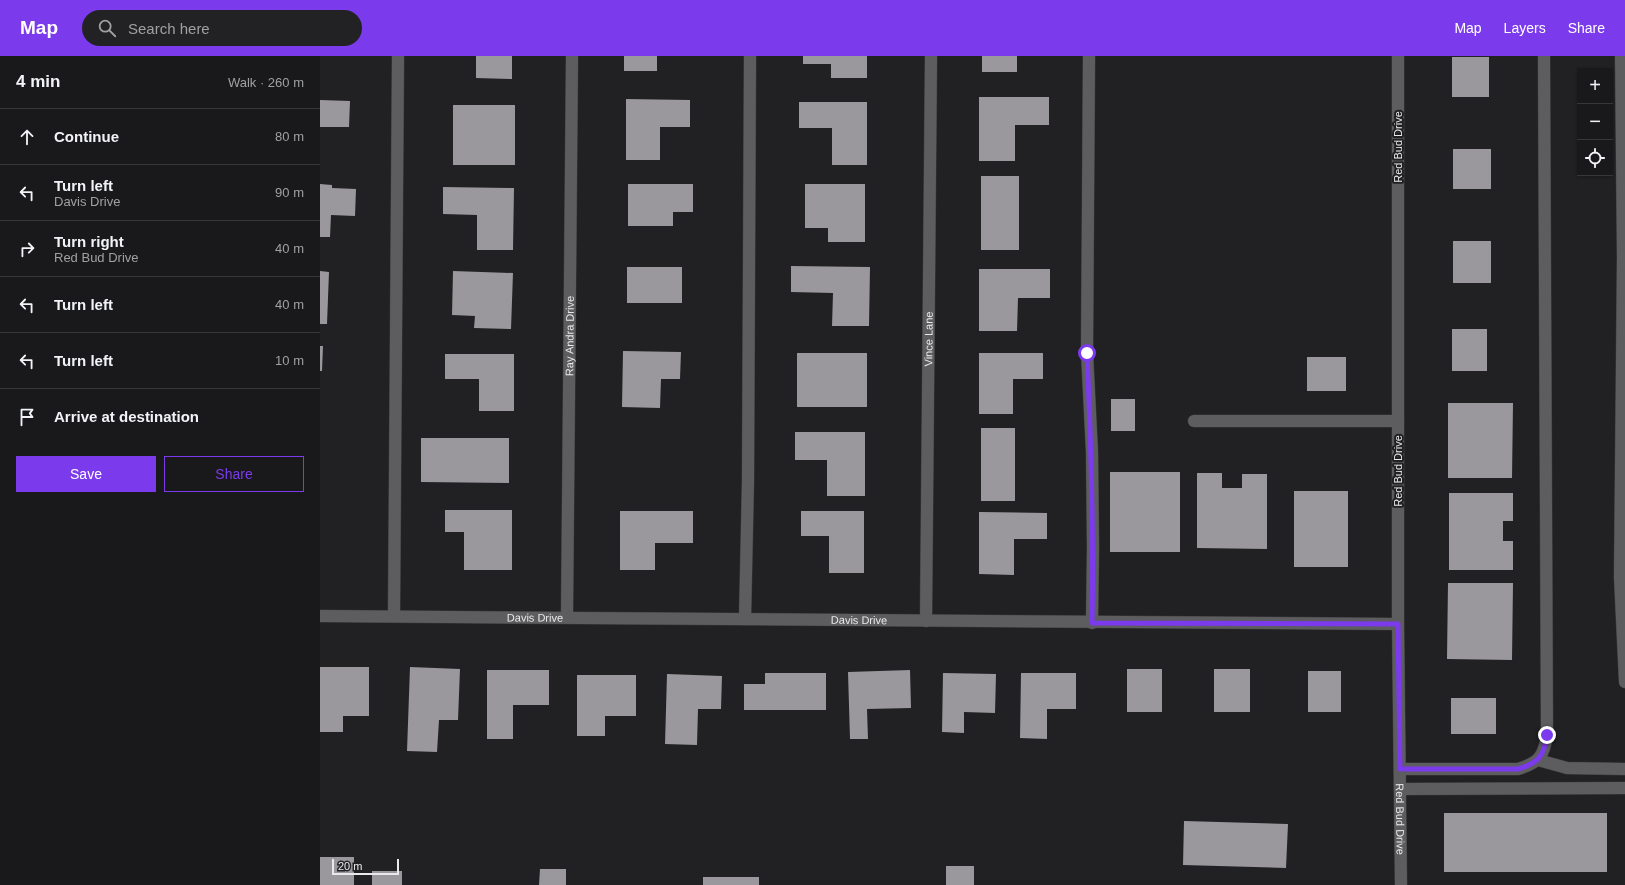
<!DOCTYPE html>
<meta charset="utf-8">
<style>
body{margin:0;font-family:Helvetica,sans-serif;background:#222123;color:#f1f3f6}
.controls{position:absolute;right:12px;top:12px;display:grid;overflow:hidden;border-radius:0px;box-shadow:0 1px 3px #0004}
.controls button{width:36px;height:36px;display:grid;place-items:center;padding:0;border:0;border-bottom:1px solid #373739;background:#19181a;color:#f1f3f6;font:20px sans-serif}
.scale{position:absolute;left:12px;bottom:10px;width:67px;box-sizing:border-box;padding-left:4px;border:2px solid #e9e8ea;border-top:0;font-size:11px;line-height:14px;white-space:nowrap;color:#e9e8ea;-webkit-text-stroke:3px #212023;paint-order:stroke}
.stop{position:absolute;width:12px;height:12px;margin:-9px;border:3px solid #7c3aed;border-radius:50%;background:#fff}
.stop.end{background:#7c3aed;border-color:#fff;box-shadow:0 1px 4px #0008}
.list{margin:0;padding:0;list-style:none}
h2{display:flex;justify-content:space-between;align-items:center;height:52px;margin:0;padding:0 16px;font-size:17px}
h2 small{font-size:13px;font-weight:400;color:#9fa0a2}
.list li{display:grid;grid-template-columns:26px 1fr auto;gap:12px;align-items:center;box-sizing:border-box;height:56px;padding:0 16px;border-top:1px solid #373739}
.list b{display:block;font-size:15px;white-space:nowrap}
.list p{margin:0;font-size:13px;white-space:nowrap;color:#9fa0a2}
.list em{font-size:13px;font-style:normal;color:#9fa0a2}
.actions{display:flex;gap:8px;padding:12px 16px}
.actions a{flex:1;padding:9px 0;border:1px solid #7c3aed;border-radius:0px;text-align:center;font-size:14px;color:#7c3aed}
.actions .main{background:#7c3aed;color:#fff}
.icon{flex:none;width:22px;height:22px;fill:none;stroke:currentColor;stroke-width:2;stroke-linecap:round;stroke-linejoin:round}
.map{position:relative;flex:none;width:1305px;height:829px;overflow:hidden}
header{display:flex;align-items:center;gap:24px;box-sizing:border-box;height:56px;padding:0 20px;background:#7c3aed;color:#fff}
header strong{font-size:19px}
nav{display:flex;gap:22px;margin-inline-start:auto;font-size:14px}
.search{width:280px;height:36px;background:#222123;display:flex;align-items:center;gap:10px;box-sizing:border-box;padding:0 14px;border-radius:22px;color:#9fa0a2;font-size:15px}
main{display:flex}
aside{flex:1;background:#19181a}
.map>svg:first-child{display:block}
.building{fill:#9a989c}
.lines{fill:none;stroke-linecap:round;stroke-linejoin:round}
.service-casing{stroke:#3c3b3d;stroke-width:13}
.minor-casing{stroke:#3c3b3d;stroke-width:13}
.service{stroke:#5d5c5f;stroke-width:12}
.minor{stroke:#5d5c5f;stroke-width:12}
.route{stroke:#7c3aed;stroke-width:5}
.labels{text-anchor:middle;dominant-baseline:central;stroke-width:4;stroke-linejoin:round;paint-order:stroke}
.street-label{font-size:11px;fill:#e9e8ea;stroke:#212023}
</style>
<header>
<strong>Map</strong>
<div class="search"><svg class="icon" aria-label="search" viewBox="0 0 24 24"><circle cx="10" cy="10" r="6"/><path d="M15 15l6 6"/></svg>Search here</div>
<nav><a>Map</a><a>Layers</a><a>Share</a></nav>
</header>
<main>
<aside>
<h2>4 min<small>Walk · 260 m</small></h2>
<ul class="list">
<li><svg class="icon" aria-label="ahead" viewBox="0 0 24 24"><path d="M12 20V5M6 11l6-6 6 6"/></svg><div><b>Continue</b></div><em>80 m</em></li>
<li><svg class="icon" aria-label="left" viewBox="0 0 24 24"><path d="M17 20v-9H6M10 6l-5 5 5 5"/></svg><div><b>Turn left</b><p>Davis Drive</p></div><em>90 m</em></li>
<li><svg class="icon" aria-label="right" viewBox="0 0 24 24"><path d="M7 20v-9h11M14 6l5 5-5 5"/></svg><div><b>Turn right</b><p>Red Bud Drive</p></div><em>40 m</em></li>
<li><svg class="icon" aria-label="left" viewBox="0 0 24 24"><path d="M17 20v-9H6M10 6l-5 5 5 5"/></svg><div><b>Turn left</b></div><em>40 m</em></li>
<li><svg class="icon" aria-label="left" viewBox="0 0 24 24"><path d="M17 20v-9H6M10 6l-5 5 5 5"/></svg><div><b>Turn left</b></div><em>10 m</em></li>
<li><svg class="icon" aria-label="arrive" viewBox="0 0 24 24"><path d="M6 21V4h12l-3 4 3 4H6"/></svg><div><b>Arrive at destination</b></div></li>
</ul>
<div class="actions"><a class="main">Save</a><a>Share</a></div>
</aside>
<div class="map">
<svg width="1305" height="829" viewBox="0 0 1305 829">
<rect width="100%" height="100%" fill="#212023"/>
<!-- building -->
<g class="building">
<polygon points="156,0 192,0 192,23 156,22"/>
<rect x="304" y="0" width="33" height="15"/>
<polygon points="483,0 547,0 547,22 511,22 511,8 483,8"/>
<rect x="662" y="0" width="35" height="16"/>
<rect x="1132" y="1" width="37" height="40"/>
<polygon points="659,41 729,41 729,69 695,69 695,105 659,105"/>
<polygon points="306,43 370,44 370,71 340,71 340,104 306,104"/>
<polygon points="0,44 30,45 29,71 0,71"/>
<polygon points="479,46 547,46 547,109 512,109 512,72 479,72"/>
<rect x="133" y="49" width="62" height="60"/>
<rect x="1133" y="93" width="38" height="40"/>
<rect x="661" y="120" width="38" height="74"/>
<polygon points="0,128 12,129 12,132 36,133 35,160 11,159 10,181 0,181"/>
<polygon points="308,128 373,128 373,156 353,156 353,170 308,170"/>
<polygon points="485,128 545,128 545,186 508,186 508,172 485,172"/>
<polygon points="123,131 194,132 193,194 157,194 157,159 123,158"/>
<rect x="1133" y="185" width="38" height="42"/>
<polygon points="471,210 550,211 549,270 512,270 513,237 471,236"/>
<rect x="307" y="211" width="55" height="36"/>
<polygon points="659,213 730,213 730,242 698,242 697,275 659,275"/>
<polygon points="0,215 9,216 7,268 0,268"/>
<polygon points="133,215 193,217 191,273 154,272 155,260 132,259"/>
<rect x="1132" y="273" width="35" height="42"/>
<polygon points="0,290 3,290 2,315 0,315"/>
<polygon points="303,295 361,296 360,323 341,323 340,352 302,351"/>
<rect x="477" y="297" width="70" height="54"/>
<polygon points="659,297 723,297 723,323 693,323 693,358 659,358"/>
<polygon points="125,298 194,298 194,355 159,355 159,323 125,323"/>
<rect x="987" y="301" width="39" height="34"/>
<rect x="791" y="343" width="24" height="32"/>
<polygon points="1128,347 1193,347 1192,422 1128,422"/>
<rect x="661" y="372" width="34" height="73"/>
<polygon points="475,376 545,376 545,440 507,440 507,404 475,404"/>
<polygon points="101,382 189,382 189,427 101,426"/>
<rect x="790" y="416" width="70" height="80"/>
<polygon points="877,417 902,417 902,432 922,432 922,418 947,418 947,493 877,492"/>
<rect x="974" y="435" width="54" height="76"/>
<polygon points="1129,437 1193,437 1193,465 1183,465 1183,485 1193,485 1193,514 1129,514"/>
<polygon points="125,454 192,454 192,514 144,514 144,476 125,476"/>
<polygon points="300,455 373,455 373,487 335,487 335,514 300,514"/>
<polygon points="481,455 544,455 544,517 509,517 509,480 481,480"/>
<polygon points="659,456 727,457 727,483 694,483 694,519 659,518"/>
<polygon points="1128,527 1193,527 1192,604 1127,603"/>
<polygon points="0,611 49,611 49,660 23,660 23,676 0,676"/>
<polygon points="90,611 140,613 138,664 119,664 117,696 87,695"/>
<rect x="807" y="613" width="35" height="43"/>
<rect x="894" y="613" width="36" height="43"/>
<polygon points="167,614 229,614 229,649 193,649 193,683 167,683"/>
<polygon points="590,614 591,652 547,653 548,683 530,683 528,616"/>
<rect x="988" y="615" width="33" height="41"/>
<polygon points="445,617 506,617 506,654 424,654 424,628 445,628"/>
<polygon points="623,617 676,618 675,657 644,656 644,677 622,676"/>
<polygon points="701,617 756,617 756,653 727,653 727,683 700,682"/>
<polygon points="347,618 402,620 401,653 378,653 377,689 345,688"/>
<polygon points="257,619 316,619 316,660 285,660 285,680 257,680"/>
<rect x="1131" y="642" width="45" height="36"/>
<rect x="1124" y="757" width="163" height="59"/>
<polygon points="864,765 968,768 966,812 863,809"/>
<rect x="0" y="801" width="34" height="28"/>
<rect x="626" y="810" width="28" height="19"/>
<polygon points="220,813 246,813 246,829 219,829"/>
<rect x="52" y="815" width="30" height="14"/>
<rect x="383" y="821" width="56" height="8"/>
</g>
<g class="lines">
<defs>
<g id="service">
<polyline points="769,0 767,297 772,396 773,491 772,567"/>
<polyline points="1301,0 1303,201 1300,521 1305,626"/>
<polyline points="874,365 1078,365"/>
<polyline points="74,560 78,0"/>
<polyline points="425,563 428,425 430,0"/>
<polyline points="1218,704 1247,712 1305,713"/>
<path d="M1080,713H1198C1218,707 1224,701 1227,679L1224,0"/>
<polyline points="1080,733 1305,732"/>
</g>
<g id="minor">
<path id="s1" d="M1078,0V568L1081,829"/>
<path id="s2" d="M0,560L1078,568"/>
<path id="s3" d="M247,561L252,0"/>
<path id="s4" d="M606,565L611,0"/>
</g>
</defs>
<!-- service casing -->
<use href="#service" class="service-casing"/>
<!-- minor casing -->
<use href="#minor" class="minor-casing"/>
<!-- service -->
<use href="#service" class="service"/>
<!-- minor -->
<use href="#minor" class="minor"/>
</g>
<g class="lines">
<!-- route -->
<path class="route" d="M767,297C771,387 774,476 772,567L1078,568L1080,713H1198C1218,707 1224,701 1227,679"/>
</g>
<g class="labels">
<!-- street labels -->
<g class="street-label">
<text transform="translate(1078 91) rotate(-90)">Red Bud Drive</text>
<text stroke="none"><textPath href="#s3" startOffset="281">Ray Andra Drive</textPath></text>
<text stroke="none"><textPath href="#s4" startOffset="282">Vince Lane</textPath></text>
<text transform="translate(1078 415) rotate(-90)">Red Bud Drive</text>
<text stroke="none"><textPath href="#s2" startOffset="215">Davis Drive</textPath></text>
<text stroke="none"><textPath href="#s2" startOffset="539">Davis Drive</textPath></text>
<text stroke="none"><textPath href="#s1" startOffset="763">Red Bud Drive</textPath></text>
</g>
</g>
</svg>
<div class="controls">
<button>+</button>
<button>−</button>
<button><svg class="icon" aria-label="locate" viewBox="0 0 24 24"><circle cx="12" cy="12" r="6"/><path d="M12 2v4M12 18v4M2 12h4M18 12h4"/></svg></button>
</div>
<div class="scale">20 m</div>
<div class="stop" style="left:767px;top:297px"></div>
<div class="stop end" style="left:1227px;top:679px"></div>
</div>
</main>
